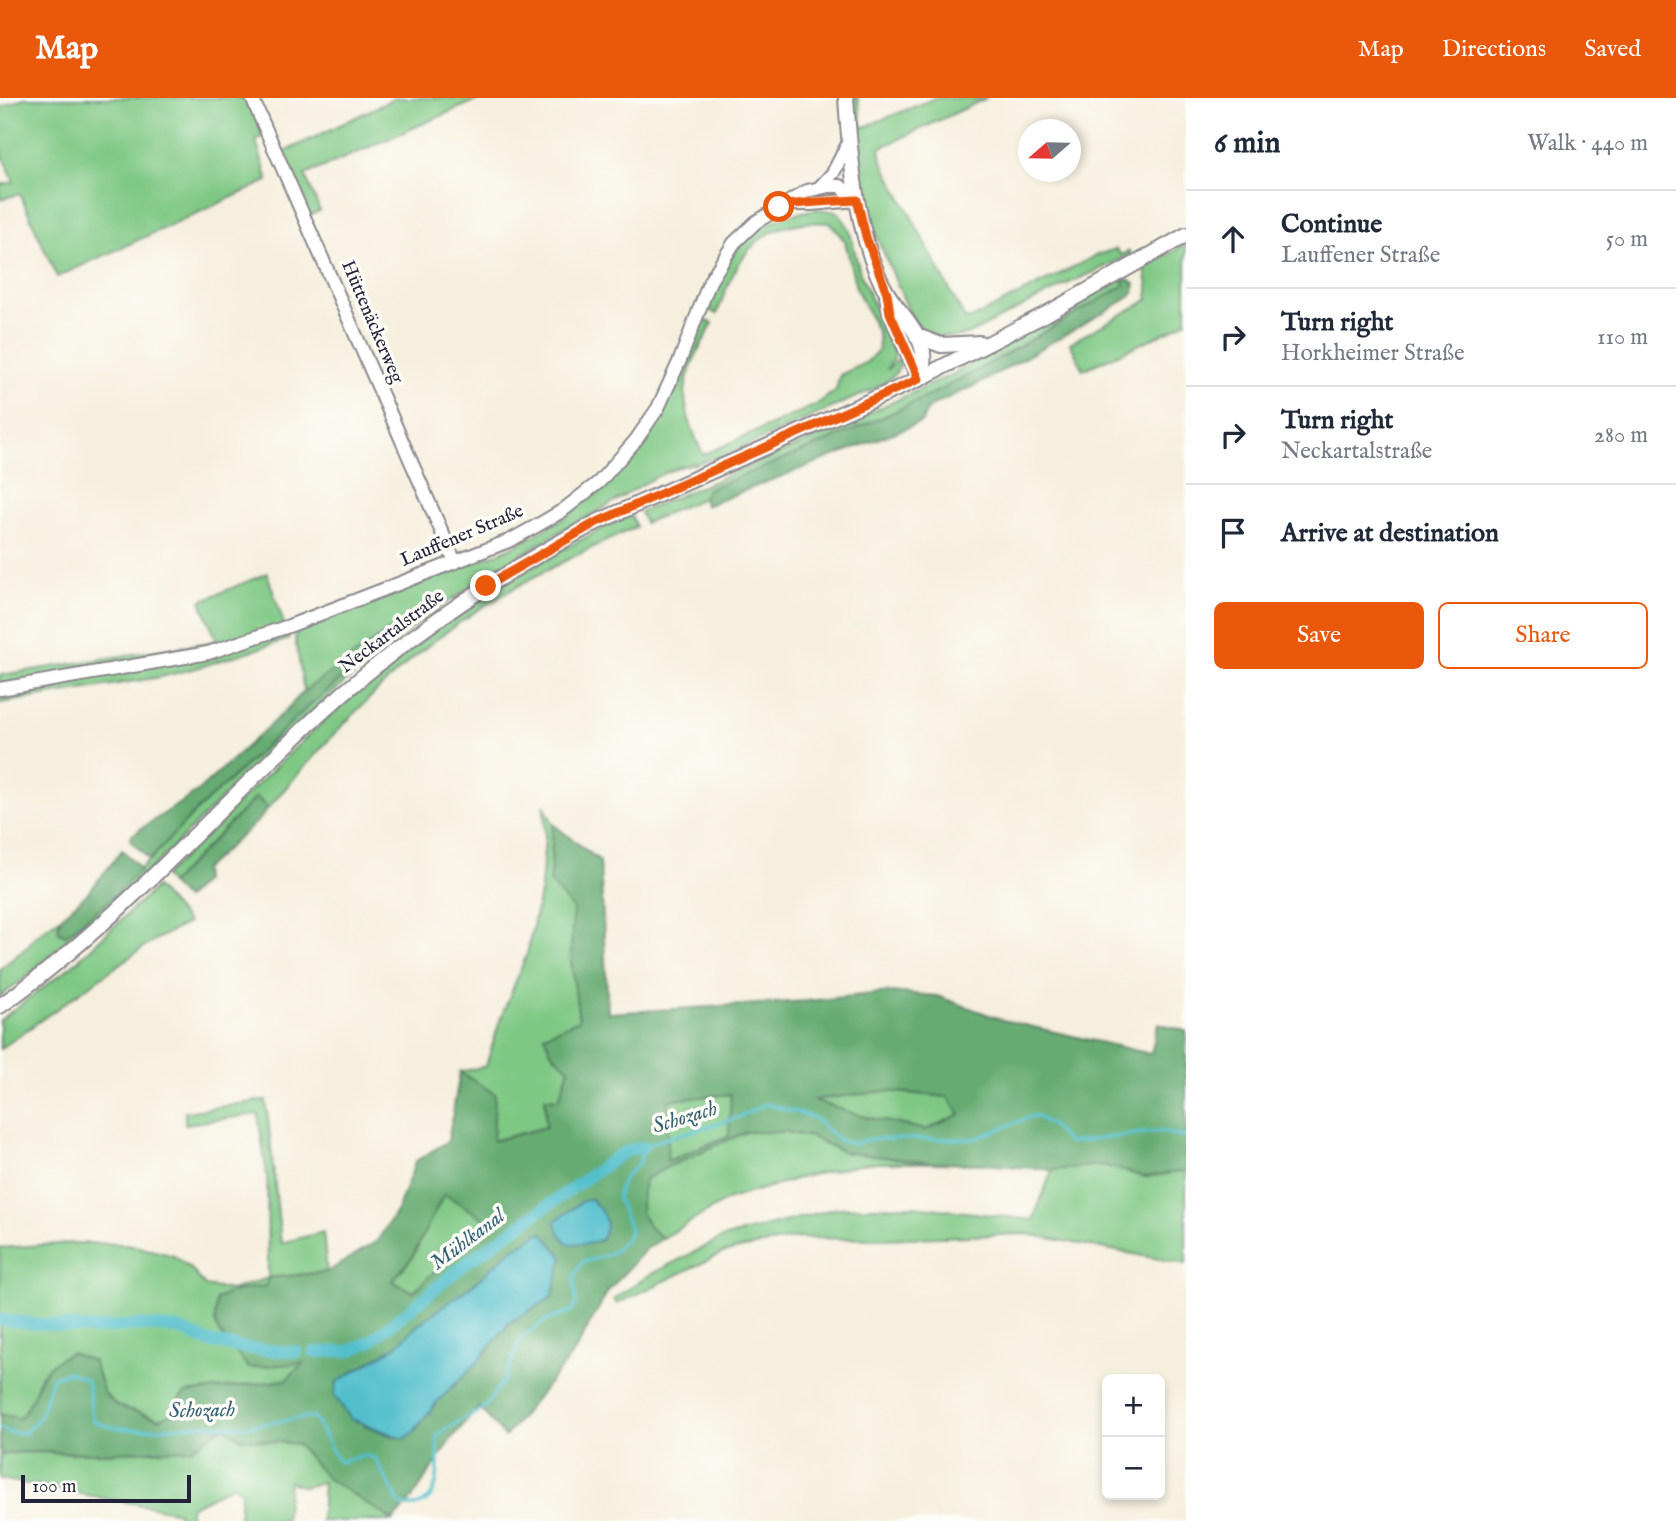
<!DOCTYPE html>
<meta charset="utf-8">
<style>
body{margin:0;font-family:"IM FELL English",serif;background:#f2f2f3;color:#1f2937}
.controls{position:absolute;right:21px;bottom:21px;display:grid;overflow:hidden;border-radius:10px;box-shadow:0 4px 10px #0003}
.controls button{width:63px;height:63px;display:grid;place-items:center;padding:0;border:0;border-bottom:2px solid #e0e1e3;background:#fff;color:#1f2937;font:35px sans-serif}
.compass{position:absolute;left:1018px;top:21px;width:63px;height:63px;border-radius:50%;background:#fff;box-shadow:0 4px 10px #0003;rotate:250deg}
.scale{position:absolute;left:21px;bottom:18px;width:170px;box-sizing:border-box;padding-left:7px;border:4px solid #22223b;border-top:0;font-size:19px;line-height:24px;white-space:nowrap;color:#22223b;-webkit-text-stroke:5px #fdfcf7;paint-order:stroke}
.stop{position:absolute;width:21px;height:21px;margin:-16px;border:5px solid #ea580c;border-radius:50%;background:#fff}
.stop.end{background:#ea580c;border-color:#fff;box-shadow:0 2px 7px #0008}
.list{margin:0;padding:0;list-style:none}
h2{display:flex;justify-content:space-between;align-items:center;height:91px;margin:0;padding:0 28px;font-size:30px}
h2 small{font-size:23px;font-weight:400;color:#747a83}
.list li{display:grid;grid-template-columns:46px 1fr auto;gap:21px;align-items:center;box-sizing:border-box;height:98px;padding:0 28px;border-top:2px solid #e0e1e3}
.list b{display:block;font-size:26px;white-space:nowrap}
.list p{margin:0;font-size:23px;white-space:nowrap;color:#747a83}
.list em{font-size:23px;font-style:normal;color:#747a83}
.actions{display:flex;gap:14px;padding:21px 28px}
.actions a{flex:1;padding:16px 0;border:2px solid #ea580c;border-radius:10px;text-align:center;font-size:24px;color:#ea580c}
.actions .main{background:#ea580c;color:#fff}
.icon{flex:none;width:38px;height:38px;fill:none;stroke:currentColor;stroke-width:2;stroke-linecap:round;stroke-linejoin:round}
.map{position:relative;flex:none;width:1186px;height:1423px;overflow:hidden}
header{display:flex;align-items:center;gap:42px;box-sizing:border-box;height:98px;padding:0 35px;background:#ea580c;color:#fff}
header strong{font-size:33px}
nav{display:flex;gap:38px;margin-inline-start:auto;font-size:24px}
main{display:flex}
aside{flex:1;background:#fff}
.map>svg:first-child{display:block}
.green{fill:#7ec884;stroke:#507560;stroke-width:2}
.forest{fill:#66ac72;stroke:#446756;stroke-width:2;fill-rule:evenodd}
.water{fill:#52bfcc;stroke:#3a7084;stroke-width:2}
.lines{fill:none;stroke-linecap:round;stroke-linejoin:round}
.stream{stroke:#52bfcc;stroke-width:3.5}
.canal{stroke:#52bfcc;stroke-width:12}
.minor-casing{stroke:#8c888c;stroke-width:16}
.major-casing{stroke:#8c888c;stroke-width:18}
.minor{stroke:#fff;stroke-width:12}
.major{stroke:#fff;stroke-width:14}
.route{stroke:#ea580c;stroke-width:9}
.labels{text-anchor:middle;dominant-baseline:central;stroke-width:7;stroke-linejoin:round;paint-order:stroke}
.street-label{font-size:19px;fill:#22223b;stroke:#fdfcf7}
.water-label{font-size:21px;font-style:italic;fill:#356175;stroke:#fdfcf7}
</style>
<header>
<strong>Map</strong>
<nav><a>Map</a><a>Directions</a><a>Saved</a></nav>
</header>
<main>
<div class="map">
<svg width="1186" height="1423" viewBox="0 0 1186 1423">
<rect width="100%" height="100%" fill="#fdfcf7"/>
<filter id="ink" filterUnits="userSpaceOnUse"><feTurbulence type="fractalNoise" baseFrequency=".0143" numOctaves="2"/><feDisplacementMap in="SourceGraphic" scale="14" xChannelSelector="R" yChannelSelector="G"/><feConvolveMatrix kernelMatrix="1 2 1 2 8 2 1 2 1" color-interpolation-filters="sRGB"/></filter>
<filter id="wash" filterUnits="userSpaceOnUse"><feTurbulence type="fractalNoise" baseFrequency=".00686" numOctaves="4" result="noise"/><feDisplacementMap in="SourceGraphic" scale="28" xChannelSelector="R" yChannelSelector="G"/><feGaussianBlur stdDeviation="1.57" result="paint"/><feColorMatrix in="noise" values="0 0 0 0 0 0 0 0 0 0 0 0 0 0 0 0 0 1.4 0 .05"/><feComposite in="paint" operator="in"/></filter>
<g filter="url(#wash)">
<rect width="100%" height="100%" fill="#f5efdd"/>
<!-- green -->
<g class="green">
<polygon points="24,0 249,0 266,37 256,42 268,83 57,179 20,96 0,101 0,87 14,84 0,51 0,10"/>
<polygon points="395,0 482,0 305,77 320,113 308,118 280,56"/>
<polygon points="853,0 858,0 862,30 935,0 967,0 969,2 987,0 880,50 882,63 965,221 971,221 1097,157 1116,151 1121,157 1129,153 1131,157 1067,186 969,236 956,239 941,238 941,242 924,234 912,221 875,134 859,64"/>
<path d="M817,111L838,114L849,130L860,175L895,256L887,272L901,258C902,276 886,284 872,292L730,355L692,367L694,365C652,375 628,398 591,417C489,470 397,537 311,614C248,670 192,733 130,791C89,829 45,864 0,899V871L29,847L32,841L62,818L58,827L66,837L109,803L191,718L311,606L335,573L304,593L295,540L297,533L501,454L526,442L567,418L614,376L646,340L701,221L713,225C703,244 689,266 686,287C682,311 694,336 703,357L816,307L836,292L840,277L867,264L879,251L878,235L856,190L845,143L830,125C759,120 738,155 717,216L706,211C730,150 750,122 817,111Z"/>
<polygon points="1186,146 1186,223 1171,232 1083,272 1070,245 1148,202 1148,188 1145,171 1149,167"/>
<path d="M1122,181L1125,187C1051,229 978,275 901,311C837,340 773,366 708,391L703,400L645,425L640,414L800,347L951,277Z"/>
<path d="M631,417L636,429C564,462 491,498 429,547C369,595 318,653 268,710L256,699L170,786L164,778C224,720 281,660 344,605C430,529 527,465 631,417Z"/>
<polygon points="267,475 289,541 200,569 161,579 0,605 0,577 217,543 201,503"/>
<polygon points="544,707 553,726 550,784 573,811 571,861 579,922 551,954 569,970 559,1002 545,1000 546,1029 493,1043 460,974 486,968 500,922 527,856 541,790 545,739"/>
<polygon points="156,789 188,825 151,844 0,951 0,922 74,866"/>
<polygon points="885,993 948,999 961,1016 926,1032 865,1019 811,1002"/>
<polygon points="731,996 730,1037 667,1063 669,1002"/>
<polygon points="266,1002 281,1145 323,1134 327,1174 268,1180 266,1188 235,1193 304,1265 286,1282 186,1295 178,1302 172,1315 160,1321 117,1308 104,1295 93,1263 40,1277 32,1306 20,1321 0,1316 0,1150 72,1145 128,1146 174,1158 191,1171 205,1188 231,1192 268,1180 267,1077 258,1016 185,1026 185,1014"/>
<path d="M746,1034H786L812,1039L843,1054L934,1065H868L802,1079L729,1101L663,1140C636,1122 639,1111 644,1082L667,1069Z"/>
<polygon points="1103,1067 1145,1079 1186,1073 1186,1166 1027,1136 880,1141 796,1140 725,1154 617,1206 614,1201 649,1177 722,1140 837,1110 914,1108 1033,1122 1052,1072"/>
<polygon points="444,1095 489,1123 413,1194 391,1184 411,1161"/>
<polygon points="223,1329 241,1340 297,1346 328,1381 362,1401 393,1423 321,1423 323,1384 304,1389 289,1384 285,1423 239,1423 241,1394 233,1387 190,1409 190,1423 177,1423 179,1414 0,1381 0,1357 22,1354 95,1355 191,1351"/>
</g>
<!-- forest -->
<g class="forest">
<path d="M1122,181H1129L1135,186L1134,195L1125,202L984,283L935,306L927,312L922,324L705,408L703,400L708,391C773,366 837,340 900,311C978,276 1051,229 1125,187Z"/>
<polygon points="414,515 417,517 410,526 311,606 191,718 150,762 130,742 131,738 142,730 197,694 282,616 304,593"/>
<polygon points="256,699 268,710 260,721 203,772 204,783 185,801 170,786"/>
<path d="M553,726L600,763L608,915L807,903L890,894L937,898L1003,922L1151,956L1158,925L1186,933V1073L1145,1079L1103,1067L1052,1072L985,1066L934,1065L843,1054L812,1039L786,1034H746L667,1069L644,1082C640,1111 636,1122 663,1140L645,1152L608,1193L575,1253L505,1339L479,1309L451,1341L412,1401L393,1422L328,1381L297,1346L241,1340L223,1329L191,1351L95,1355L22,1354L0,1357V1316L20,1320C44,1291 30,1273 71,1255L93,1263L104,1295L117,1308L159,1321L172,1315L178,1302L186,1295L286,1282L303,1265L249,1270L218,1233L215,1223L216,1201L235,1193L266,1188L268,1180L327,1174L377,1143L397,1112L416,1063L448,1043L460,974L495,996L493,1043L546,1029L545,1000L559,1001L569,971L551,954L544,937L579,922L571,861L573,811L550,784ZM885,993L948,999L960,1016L926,1032L865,1019L813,1002ZM731,996L729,1038L667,1063L669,1002ZM444,1096L488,1123L413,1194L392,1183L411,1161ZM510,1153L552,1199L509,1225L477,1265L437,1304L413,1335L392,1338L364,1327L351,1275L395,1249L418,1227L475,1185Z"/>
<polygon points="122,752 141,771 109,803 66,837 59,834 58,827 62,818 89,794"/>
</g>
<!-- water -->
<g class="water">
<path d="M591,1101C604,1116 612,1124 601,1142L587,1146H568L560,1137L555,1123L583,1103Z"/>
<polygon points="542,1134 563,1159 552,1199 509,1225 477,1265 437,1304 413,1335 404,1341 351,1321 334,1297 337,1284 395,1249 418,1227 475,1185 510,1153"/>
</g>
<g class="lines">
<!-- stream -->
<path class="stream" d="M0,1330L8,1334L25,1335L40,1319L52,1280L68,1274L87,1282L93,1323C129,1338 162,1328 200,1327C214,1326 229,1329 243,1328C267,1327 289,1320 313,1319C325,1333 328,1351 340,1364L364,1357L375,1360L401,1408C406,1407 414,1409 419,1407C444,1399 437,1358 437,1338L447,1330L483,1311L505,1281L521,1240L543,1224L571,1213L576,1206L574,1179L582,1164C607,1159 618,1155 631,1133L617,1099C619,1094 620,1087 623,1082C633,1066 639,1076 643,1049L657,1043L737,1020L766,1006L813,1019L839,1042L853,1046L870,1041H975L1035,1017L1051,1027L1068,1045L1160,1033L1186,1040"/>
<!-- canal -->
<g class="canal">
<polyline points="0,1222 91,1231 137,1227 179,1231 209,1244 251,1251 297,1254"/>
<polyline points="314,1254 350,1253 371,1243 469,1163 618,1058 630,1052 643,1049"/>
</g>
</g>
</g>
<g filter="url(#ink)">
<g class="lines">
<defs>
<g id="minor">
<polyline points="252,0 455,464"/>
<polyline points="820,89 833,75 849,44"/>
<polyline points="786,106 811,106 857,102"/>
<polyline points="0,591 208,555 289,528 455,464 511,442 538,427 562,413 599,384 636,342 658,310 680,262 710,183 734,145 756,124 807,93 829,88 840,88 857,102"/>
</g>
<g id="major">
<path d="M846,0C850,58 857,145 887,195C905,224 935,244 919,281"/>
<polyline points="887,198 890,215 919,281"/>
<polyline points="917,238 941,247 980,245"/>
<path d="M0,908C119,824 214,713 321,615C404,539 496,478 595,425L919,281L1046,216L1186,137"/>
</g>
</defs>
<!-- minor casing -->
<use href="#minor" class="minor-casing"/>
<!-- major casing -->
<use href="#major" class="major-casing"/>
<!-- minor -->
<use href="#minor" class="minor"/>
<!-- major -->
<use href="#major" class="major"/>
</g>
</g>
<g class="lines" filter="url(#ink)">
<!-- route -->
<path class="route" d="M486,488L595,425L919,281L890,215L887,195L866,139L857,102C841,103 789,104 779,109"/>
</g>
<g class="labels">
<!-- street labels -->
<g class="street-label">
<text transform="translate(372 224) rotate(67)">Hüttenäckerweg</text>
<text transform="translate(462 438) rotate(-23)">Lauffener Straße</text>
<text transform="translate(392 534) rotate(-37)">Neckartalstraße</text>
</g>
<!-- water labels -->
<g class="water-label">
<text transform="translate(685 1020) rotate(-17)">Schozach</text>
<text transform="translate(468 1142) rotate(-37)">Mühlkanal</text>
<text transform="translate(202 1313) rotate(-1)">Schozach</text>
</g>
</g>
</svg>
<div class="controls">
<button>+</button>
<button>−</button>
</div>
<svg class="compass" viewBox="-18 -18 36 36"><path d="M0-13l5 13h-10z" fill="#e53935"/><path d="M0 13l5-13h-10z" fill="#747a83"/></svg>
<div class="scale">100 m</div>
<div class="stop" style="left:779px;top:109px"></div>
<div class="stop end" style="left:486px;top:488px"></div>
</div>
<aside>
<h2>6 min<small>Walk · 440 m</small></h2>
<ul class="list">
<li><svg class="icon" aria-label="ahead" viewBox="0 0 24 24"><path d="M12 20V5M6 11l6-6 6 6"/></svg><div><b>Continue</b><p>Lauffener Straße</p></div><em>50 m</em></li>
<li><svg class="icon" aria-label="right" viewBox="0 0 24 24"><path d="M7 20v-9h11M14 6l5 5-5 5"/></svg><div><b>Turn right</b><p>Horkheimer Straße</p></div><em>110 m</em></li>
<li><svg class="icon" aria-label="right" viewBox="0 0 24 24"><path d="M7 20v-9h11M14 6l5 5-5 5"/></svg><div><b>Turn right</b><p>Neckartalstraße</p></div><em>280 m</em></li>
<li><svg class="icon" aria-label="arrive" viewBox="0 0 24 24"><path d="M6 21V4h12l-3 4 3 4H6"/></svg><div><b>Arrive at destination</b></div></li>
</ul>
<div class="actions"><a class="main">Save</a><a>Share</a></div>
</aside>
</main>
